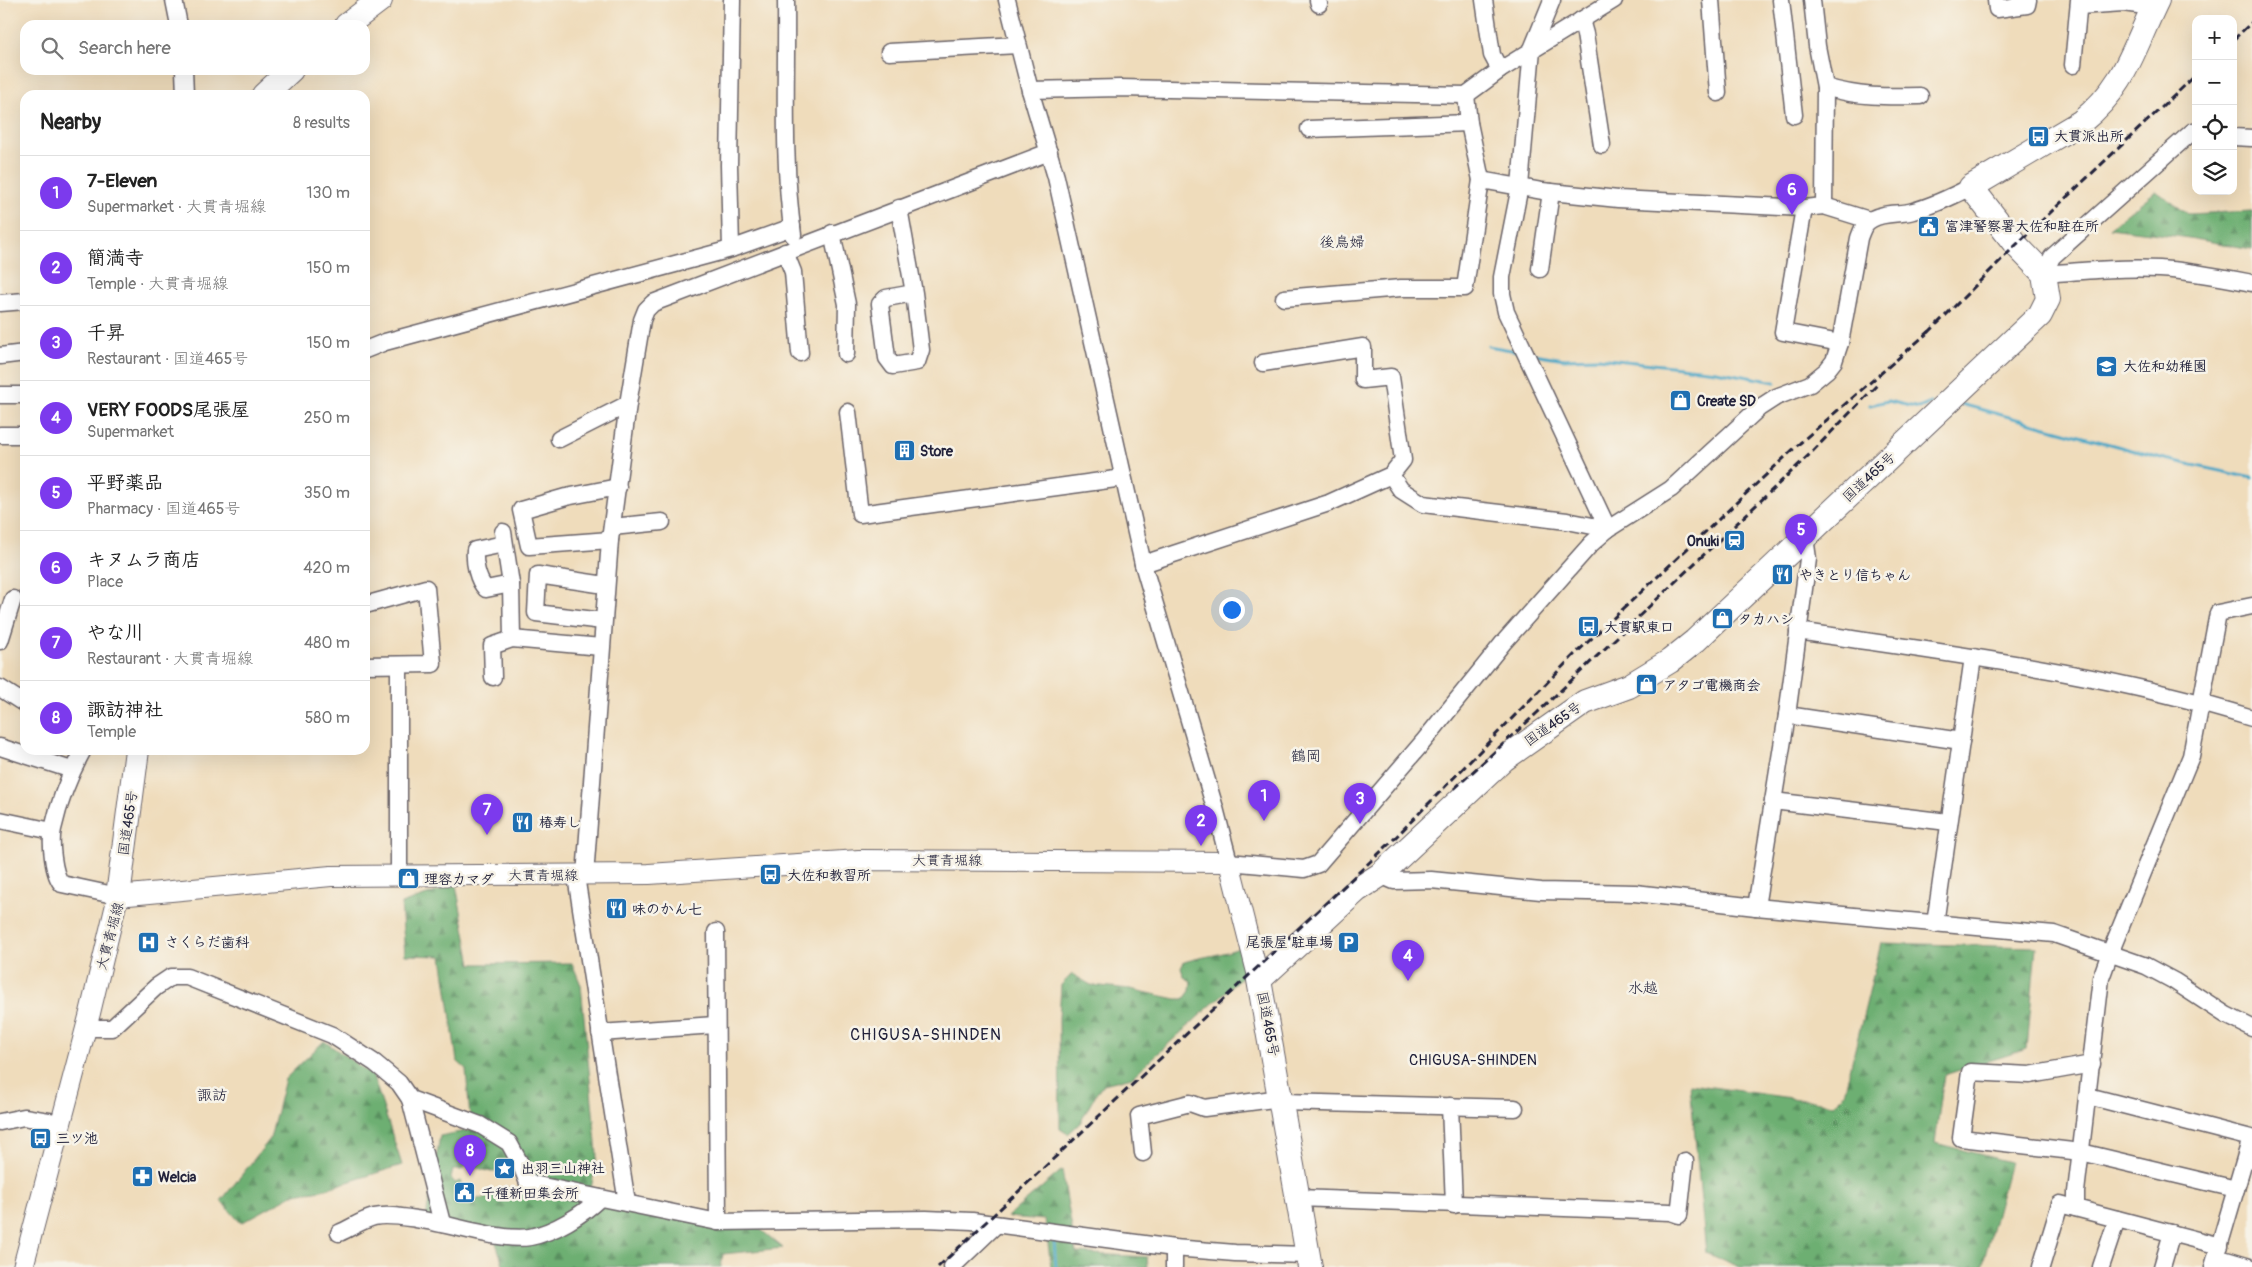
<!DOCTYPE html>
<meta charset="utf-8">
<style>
body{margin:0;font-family:Pangolin,"Klee One",sans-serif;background:#f6f6f6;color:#222}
.controls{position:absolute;right:15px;top:15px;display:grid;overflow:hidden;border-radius:10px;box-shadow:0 5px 20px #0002}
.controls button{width:45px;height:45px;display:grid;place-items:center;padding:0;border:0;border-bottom:1px solid #e0e0e0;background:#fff;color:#222;font:25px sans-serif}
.you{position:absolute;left:1231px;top:609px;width:18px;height:18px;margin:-12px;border:4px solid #fff;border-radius:50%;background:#1a73e8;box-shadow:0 0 0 8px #1a73e833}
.badge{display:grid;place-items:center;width:32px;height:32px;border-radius:50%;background:#7c3aed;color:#fff;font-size:16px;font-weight:700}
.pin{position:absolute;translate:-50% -41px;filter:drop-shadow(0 1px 2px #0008)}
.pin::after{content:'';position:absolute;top:26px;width:18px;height:15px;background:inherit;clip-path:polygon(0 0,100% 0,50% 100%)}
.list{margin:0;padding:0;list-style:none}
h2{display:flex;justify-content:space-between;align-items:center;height:65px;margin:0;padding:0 20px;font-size:21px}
h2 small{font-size:16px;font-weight:400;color:#767676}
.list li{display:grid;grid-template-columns:32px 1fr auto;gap:15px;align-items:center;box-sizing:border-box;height:75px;padding:0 20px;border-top:1px solid #e0e0e0}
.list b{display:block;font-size:19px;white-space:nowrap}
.list p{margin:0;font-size:16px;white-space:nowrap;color:#767676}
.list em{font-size:16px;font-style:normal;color:#767676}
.icon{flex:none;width:28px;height:28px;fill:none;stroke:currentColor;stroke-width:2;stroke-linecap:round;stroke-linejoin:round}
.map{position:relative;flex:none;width:2252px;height:1267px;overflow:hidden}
.search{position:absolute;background:#fff;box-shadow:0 5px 20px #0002;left:20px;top:20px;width:350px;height:55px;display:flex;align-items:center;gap:12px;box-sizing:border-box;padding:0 18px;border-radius:15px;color:#767676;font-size:19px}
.panel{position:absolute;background:#fff;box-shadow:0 5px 20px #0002;left:20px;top:90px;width:350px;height:665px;border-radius:15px}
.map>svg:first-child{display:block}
.forest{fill:url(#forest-firs);stroke:#486856;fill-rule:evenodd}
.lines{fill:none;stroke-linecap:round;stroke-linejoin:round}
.stream{stroke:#46a6c6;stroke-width:3}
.minor-casing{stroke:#6a6368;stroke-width:19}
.major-casing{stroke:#6a6368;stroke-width:22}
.highway-casing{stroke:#6a6368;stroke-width:26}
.minor{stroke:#fff;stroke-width:16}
.major{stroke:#fff;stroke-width:20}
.highway{stroke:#fff;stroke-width:24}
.rail{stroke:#22223b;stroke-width:3;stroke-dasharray:8 4;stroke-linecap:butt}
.labels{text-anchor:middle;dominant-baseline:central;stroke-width:5;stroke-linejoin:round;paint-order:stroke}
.poi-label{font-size:14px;font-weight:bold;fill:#22223b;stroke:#f7f3e8;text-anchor:start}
.street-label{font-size:14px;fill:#22223b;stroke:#f7f3e8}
.neighbourhood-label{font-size:15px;fill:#22223b;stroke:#f7f3e8}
.quarter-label{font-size:16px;letter-spacing:1px;fill:#22223b;stroke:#f7f3e8}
</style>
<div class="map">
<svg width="2252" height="1267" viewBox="0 0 2252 1267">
<defs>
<pattern id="forest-firs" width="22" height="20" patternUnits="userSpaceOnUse" patternTransform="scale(1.25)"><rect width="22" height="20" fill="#6daf72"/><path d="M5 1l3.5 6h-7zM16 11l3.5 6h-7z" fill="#598e5f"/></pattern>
</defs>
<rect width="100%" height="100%" fill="#f7f3e8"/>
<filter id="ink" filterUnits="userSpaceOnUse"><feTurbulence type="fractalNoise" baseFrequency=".02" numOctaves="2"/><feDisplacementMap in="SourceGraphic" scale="10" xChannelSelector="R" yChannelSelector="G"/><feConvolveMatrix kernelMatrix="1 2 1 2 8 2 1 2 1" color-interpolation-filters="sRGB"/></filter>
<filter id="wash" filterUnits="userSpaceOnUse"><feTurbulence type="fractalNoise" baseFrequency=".0096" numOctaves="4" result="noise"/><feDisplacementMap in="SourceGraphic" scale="20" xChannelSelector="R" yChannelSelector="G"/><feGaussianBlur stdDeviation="1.12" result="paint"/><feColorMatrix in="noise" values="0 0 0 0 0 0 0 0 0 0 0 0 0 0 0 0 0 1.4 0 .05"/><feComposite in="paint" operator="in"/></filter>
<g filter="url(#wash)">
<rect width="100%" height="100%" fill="#efdcbb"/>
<!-- forest -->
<g class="forest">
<polygon points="2156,191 2188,214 2252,211 2252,249 2183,237 2109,228"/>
<path d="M456,885L471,964L572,963L581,985L597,1154L589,1201L760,1229L783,1248L723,1254L721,1267H504L493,1234L425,1224L440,1136L471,1130L466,1069L457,1061L442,956L405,955L401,904ZM467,1165L491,1172L504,1171L511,1174L516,1171L523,1188C510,1188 495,1186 487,1198L465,1200L457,1196L456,1190L462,1186L460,1181L455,1183L451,1178L453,1170H462Z"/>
<polygon points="1881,943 2036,947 2027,1049 1944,1075 1935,1143 2010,1162 1982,1267 1740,1267 1706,1253 1690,1084 1834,1104 1844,1094"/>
<path d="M1241,947L1249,966L1242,977L1132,1077L1104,1084L1096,1094L1080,1123L1068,1134L1060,1129L1059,1018L1061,985L1072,974L1091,985L1130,989L1176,999H1184L1190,991L1191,981L1184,977L1181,968L1184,962C1203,956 1224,955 1241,947Z"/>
<polygon points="324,1041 373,1076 402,1165 322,1190 294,1194 241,1223 221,1201 270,1139 285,1079"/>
<polygon points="1062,1170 1076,1253 1147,1257 1148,1267 1051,1267 1045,1220 1007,1217"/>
</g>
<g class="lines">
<!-- stream -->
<g class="stream">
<polyline points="1488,346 1517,351"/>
<polyline points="1534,354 1564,359 1598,358 1716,371 1775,382"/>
<polyline points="1961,404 2165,459 2252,478"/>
<polyline points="1870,405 1888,401 1919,408 1931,403"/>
<polyline points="1054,1241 1056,1267"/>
</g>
</g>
</g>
<g filter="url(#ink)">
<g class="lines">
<defs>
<g id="minor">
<polyline points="174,0 179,25"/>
<path d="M786,0C787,79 782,157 793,235"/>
<path d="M1007,0L1030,90L1056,177L1143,564L1215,808L1229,862L1304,869L1318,864L1423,742L1503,643L1591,544L1608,529L1671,489L1759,408L1776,397L1810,384L1827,370L1834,361L1840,343L1859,238C1862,230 1864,223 1872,219C1884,212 1900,215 1913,211C1934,206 1952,196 1971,187"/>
<polyline points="1318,0 1319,4"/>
<polyline points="1484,0 1492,55 1500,70"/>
<polyline points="1552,0 1532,49 1520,186 1502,277 1502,294 1506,312 1608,529"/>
<polyline points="1711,0 1718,93"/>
<polyline points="1781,0 1794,115"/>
<polyline points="1812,0 1817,46 1825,87 1824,206"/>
<polyline points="1996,0 1997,9 2027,5 2028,0"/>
<polyline points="2079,6 2123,3 2153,7"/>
<polyline points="1581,20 1585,34 1602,145"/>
<polyline points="889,52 1018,45"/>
<polyline points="2073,65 2079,0"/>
<polyline points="184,70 185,95"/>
<path d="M1825,87C1858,97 1886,97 1920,96"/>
<polyline points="1030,90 1120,88 1466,95 1500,70 1614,0"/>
<polyline points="1309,129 1469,123"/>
<polyline points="2233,137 2252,138"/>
<polyline points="1481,180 1542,191 1618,199 1804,208 1824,206 1869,220"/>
<polyline points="899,208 914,293 921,350 917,362 893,366 887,358 880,304 886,298 914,293"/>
<polyline points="1804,208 1783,332 1840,343"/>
<polyline points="832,233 847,304 846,354"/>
<polyline points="731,249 729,165 732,0"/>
<polyline points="785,252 793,272 800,353"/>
<polyline points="1540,269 1551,192"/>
<polyline points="2044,274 2052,257 2193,131 2196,133"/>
<path d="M2044,274C2082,271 2121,267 2160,269C2191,271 2221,277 2252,283"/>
<polyline points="1284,298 1401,288 1465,288 1481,180 1469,123 1466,95"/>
<polyline points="0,303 25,301"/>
<polyline points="365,350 385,342 731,249 792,227"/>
<polyline points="0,356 25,353"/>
<polyline points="0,395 25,395"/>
<polyline points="848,412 860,514 1123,478"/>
<polyline points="0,435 25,435"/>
<polyline points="559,439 628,404"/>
<polyline points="1391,475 1401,490 1423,504 1567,521 1608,529"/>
<polyline points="612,527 662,522"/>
<polyline points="503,532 511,584 512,639"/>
<polyline points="610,540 529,546 521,510 566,497 618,487"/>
<path d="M504,544L475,550C474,562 477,580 486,589L511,584"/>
<polyline points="1143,564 1329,503 1391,475 1403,460 1391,377 1363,380 1363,347 1263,363"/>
<polyline points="365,605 426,588 433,664 365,665"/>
<polyline points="603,621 536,613 538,575 605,585"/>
<path d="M1798,631C1950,654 2105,672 2252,718"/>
<polyline points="0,641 13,599"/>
<polyline points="493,677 492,646 512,639 601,647"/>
<polyline points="0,688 25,704"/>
<polyline points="1787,715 1961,741"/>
<polyline points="0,747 72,770"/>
<path d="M83,750C70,774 59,802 53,829C50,842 53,875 62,884L118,896"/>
<polyline points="1773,801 1948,822"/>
<polyline points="0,820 52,831"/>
<polyline points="399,874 399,665"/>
<polyline points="1380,875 1394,881 1431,880 1541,891 1635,893 1756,907 2054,934 2146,966 2174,981 2226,1015 2252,1028"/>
<polyline points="576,876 627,1203"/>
<polyline points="585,876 610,540 628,404 642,320 646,310 653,303 1049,152"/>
<polyline points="1756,907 1787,715 1808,559 1805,537"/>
<polyline points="1935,924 1973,657"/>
<polyline points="716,932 718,1222"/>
<polyline points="87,1028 112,1028 156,987 171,977 187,977 332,1035 375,1063 399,1083 410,1099 480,1125 509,1143 521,1165 528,1183 718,1222 926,1219 972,1221 1174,1248 1235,1253 1307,1255"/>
<polyline points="600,1033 715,1025"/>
<polyline points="2092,1064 2030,1075 1970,1072 1961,1138 2081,1152 2236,1189"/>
<polyline points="2088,1096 2251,1138 2213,1267"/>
<polyline points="410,1099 442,1223"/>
<polyline points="1282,1102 1515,1108"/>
<polyline points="1450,1106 1454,1205"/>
<polyline points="0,1122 24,1117 61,1123"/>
<polyline points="1143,1153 1139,1116 1190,1103 1204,1108 1281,1098"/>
<polyline points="1298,1198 1670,1212 1679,1215 1685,1161"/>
<polyline points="2076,1208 2076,1192 2101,978 2110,953 2191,756 2218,613 2252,606"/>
<path d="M339,1233C351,1228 362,1220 374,1217C387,1214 403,1217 416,1219C447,1223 502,1242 530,1237C555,1232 582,1215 600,1198"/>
<polyline points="1174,1248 1174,1267"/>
<polyline points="2216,1257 2250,1267"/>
<polyline points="952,1267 996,1225"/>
<polyline points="2041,1267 2060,1204 2220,1246"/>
<polyline points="2101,1267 2117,1219"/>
<polyline points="2162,1267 2172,1233"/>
</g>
<polyline id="major" points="23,1267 90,1013 118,896 331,876 649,874 859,860 1229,862 1259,980"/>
<g id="highway">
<polyline points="347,25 380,0"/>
<polyline points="264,95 291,70"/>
<polyline points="118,896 137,750"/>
<path d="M1310,1267L1259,980L1357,890L1380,875L1504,759L1585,702L1629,686L1670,661L1695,641L2040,315L2048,299L2044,274L2016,245L1971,187L2081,122C2126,86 2133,49 2157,0"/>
</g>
</defs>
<!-- minor casing -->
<use href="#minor" class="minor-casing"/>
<!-- major casing -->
<use href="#major" class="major-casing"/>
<!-- highway casing -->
<use href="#highway" class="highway-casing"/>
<!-- minor -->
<use href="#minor" class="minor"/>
<!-- major -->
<use href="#major" class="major"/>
<!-- highway -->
<use href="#highway" class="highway"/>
<!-- rail -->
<g class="rail">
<polyline points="2233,40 2252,22"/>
<polyline points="1928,333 2016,245 2196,75"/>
<polyline points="1454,789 1537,713 1811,453 1877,385"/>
<polyline points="938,1267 1389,844 1574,655 1800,443 1931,330"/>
</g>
</g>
</g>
<!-- icons -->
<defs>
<symbol id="bus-square" viewBox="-11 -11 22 22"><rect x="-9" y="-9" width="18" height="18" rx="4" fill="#1f6fb2" stroke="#f7f3e8"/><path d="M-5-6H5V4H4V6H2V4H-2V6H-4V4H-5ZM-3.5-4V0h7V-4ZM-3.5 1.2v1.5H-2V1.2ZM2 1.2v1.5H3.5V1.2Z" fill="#fff"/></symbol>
<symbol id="civic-square" viewBox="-11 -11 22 22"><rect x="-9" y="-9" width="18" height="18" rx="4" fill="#1f6fb2" stroke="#f7f3e8"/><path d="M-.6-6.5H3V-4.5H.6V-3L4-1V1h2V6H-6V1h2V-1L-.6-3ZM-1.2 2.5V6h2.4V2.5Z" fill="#fff"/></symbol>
<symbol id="school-square" viewBox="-11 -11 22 22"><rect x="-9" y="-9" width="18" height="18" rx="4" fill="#1f6fb2" stroke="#f7f3e8"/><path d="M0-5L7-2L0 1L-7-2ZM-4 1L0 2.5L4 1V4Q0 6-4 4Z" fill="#fff"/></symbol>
<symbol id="shop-square" viewBox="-11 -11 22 22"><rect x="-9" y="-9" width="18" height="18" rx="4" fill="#1f6fb2" stroke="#f7f3e8"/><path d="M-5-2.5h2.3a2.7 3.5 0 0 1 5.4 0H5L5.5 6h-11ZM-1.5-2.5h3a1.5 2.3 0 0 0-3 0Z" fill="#fff"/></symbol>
<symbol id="building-square" viewBox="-11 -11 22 22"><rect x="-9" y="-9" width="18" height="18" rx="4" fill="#1f6fb2" stroke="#f7f3e8"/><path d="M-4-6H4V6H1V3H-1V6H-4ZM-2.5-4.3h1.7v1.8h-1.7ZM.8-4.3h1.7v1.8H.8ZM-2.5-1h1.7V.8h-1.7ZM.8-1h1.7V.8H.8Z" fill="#fff"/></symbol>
<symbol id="station-square" viewBox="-11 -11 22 22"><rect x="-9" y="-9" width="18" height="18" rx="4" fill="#1f6fb2" stroke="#f7f3e8"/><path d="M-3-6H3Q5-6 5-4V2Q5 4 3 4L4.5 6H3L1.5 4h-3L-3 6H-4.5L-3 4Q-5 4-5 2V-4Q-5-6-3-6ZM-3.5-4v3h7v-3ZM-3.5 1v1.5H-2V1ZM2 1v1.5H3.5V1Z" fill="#fff"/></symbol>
<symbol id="restaurant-square" viewBox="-11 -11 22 22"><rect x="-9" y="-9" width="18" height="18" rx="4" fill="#1f6fb2" stroke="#f7f3e8"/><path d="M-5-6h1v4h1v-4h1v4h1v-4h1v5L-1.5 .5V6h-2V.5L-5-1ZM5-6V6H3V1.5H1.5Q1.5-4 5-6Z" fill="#fff"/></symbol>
<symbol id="hospital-square" viewBox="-11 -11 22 22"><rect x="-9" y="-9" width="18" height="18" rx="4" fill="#1f6fb2" stroke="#f7f3e8"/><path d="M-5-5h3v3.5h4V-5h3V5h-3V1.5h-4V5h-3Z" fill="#fff"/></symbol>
<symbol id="parking-square" viewBox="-11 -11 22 22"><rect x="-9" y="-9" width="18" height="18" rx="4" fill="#1f6fb2" stroke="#f7f3e8"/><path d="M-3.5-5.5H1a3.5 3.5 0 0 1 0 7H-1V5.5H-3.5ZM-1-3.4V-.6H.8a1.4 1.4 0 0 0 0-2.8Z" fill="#fff"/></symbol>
<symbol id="sight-square" viewBox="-11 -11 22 22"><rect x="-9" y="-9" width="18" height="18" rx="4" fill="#1f6fb2" stroke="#f7f3e8"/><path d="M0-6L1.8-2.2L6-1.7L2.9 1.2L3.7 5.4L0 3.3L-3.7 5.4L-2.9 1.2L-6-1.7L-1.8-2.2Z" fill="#fff"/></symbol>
<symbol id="pharmacy-square" viewBox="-11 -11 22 22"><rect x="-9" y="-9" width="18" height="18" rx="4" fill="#1f6fb2" stroke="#f7f3e8"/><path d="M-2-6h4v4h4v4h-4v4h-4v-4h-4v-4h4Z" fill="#fff"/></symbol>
</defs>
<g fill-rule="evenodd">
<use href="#bus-square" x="2026" y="124" width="25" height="25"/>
<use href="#civic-square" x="1916" y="214" width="25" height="25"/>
<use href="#school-square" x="2094" y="354" width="25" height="25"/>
<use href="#shop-square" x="1668" y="388" width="25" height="25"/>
<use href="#building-square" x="892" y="438" width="25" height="25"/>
<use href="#station-square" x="1722" y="528" width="25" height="25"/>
<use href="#restaurant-square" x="1770" y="562" width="25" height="25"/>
<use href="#shop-square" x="1710" y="606" width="25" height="25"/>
<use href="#bus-square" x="1576" y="614" width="25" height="25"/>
<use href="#shop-square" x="1634" y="672" width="25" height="25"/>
<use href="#restaurant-square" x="510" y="810" width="25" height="25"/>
<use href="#bus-square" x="758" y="862" width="25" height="25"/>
<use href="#shop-square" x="396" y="866" width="25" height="25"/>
<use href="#restaurant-square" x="604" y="896" width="25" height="25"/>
<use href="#hospital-square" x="136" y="930" width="25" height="25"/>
<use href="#parking-square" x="1336" y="930" width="25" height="25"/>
<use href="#bus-square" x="28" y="1126" width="25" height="25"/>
<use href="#sight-square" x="492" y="1156" width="25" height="25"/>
<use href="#pharmacy-square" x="130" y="1164" width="25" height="25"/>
<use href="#civic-square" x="452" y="1180" width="25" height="25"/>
</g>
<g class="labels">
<!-- poi labels -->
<g class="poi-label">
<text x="2054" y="136">大貫派出所</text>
<text x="1945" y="226">富津警察署大佐和駐在所</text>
<text x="2123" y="366">大佐和幼稚園</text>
<text x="1697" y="401">Create SD</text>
<text x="920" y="451">Store</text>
<text x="1719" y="541" text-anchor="end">Onuki</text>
<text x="1799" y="575">やきとり信ちゃん</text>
<text x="1738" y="619">タカハシ</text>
<text x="1604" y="627">大貫駅東口</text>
<text x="1663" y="685">アタゴ電機商会</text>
<text x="539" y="822">椿寿し</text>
<text x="787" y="875">大佐和教習所</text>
<text x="424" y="879">理容カマダ</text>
<text x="632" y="909">味のかん七</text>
<text x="165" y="942">さくらだ歯科</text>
<text x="1333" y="942" text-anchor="end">尾張屋 駐車場</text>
<text x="56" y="1138">三ツ池</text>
<text x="521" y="1168">出羽三山神社</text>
<text x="158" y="1177">Welcia</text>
<text x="481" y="1193">千種新田集会所</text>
</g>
<!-- street labels -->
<g class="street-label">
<text transform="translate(1869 477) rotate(-43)">国道465号</text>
<text transform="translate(1553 724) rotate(-35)">国道465号</text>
<text transform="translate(128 823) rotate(-82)">国道465号</text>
<text x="947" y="860">大貫青堀線</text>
<text x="543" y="875">大貫青堀線</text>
<text transform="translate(110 936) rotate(-75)">大貫青堀線</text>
<text transform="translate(1268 1024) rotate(79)">国道465号</text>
</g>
<!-- neighbourhood labels -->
<g class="neighbourhood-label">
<text x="1342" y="242">後鳥婦</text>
<text x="1306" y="756">鶴岡</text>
<text x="1643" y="988">水越</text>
<text x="1473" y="1060">CHIGUSA-SHINDEN</text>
<text x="212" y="1095">諏訪</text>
</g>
<!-- quarter labels -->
<g class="quarter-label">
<text x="926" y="1035">CHIGUSA-SHINDEN</text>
</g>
</g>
</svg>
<div class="controls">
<button>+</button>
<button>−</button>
<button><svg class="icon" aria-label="locate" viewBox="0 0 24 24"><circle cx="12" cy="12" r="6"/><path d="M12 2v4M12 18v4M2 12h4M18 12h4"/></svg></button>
<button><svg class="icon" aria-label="layers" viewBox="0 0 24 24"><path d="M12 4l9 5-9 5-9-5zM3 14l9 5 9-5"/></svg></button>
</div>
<div class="you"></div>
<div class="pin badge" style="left:1264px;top:821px">1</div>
<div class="pin badge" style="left:1201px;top:846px">2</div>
<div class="pin badge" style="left:1360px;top:824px">3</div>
<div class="pin badge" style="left:1408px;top:981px">4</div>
<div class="pin badge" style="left:1801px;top:555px">5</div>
<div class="pin badge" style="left:1792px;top:215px">6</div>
<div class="pin badge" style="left:487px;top:835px">7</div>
<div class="pin badge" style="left:470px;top:1176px">8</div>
<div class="search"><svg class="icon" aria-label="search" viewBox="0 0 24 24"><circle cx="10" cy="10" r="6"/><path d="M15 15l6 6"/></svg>Search here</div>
<section class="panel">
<h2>Nearby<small>8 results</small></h2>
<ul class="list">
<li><span class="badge">1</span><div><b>7-Eleven</b><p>Supermarket · 大貫青堀線</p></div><em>130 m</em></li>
<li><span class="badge">2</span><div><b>簡満寺</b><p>Temple · 大貫青堀線</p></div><em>150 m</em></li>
<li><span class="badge">3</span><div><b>千昇</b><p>Restaurant · 国道465号</p></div><em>150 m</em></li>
<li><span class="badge">4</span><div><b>VERY FOODS尾張屋</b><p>Supermarket</p></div><em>250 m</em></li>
<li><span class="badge">5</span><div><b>平野薬品</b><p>Pharmacy · 国道465号</p></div><em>350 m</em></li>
<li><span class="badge">6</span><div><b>キヌムラ商店</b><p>Place</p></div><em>420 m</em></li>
<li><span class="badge">7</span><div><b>やな川</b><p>Restaurant · 大貫青堀線</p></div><em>480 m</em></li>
<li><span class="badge">8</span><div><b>諏訪神社</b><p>Temple</p></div><em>580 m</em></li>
</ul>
</section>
</div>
